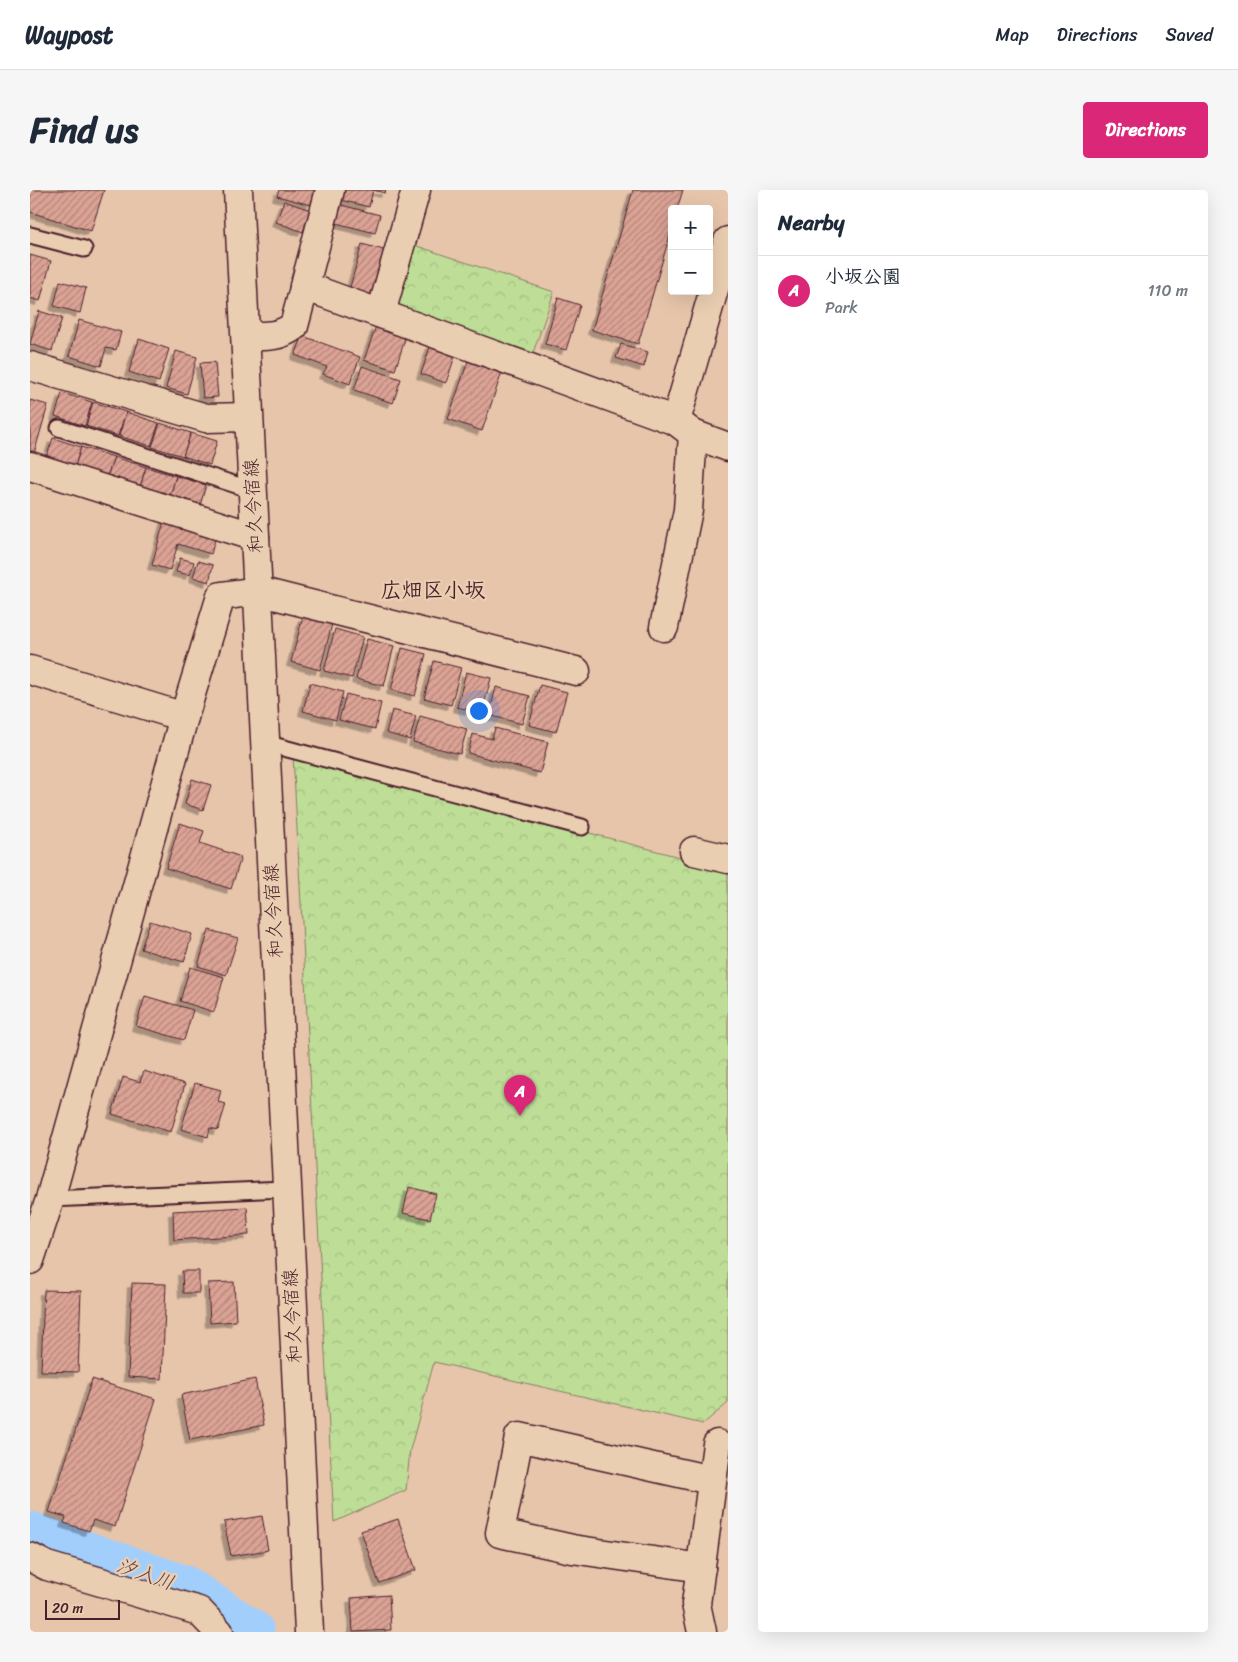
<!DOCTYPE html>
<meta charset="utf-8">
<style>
body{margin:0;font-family:Sriracha,"Klee One",sans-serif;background:#f6f6f7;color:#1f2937}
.controls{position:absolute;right:15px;top:15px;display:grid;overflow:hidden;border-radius:5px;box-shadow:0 5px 20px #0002}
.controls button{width:45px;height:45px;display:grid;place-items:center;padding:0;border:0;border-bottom:1px solid #e0e1e3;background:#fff;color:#1f2937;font:25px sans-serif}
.scale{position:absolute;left:15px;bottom:12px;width:75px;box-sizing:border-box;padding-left:5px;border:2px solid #4a1f2b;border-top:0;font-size:14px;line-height:18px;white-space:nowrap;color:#4a1f2b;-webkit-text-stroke:4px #eaceb1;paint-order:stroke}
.you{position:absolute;left:448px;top:520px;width:18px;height:18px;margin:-12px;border:4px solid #fff;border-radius:50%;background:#1a73e8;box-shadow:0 0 0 8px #1a73e833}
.badge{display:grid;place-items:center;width:32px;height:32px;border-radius:50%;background:#db2777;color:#fff;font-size:16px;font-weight:700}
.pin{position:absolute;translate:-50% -41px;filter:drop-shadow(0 1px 2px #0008)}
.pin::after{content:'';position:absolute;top:26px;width:18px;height:15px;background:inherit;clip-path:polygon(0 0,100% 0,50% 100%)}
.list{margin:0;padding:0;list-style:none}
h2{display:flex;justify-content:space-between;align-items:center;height:65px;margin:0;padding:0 20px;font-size:21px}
h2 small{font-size:16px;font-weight:400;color:#747a83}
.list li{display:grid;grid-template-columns:32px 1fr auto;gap:15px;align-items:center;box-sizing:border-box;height:70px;padding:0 20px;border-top:1px solid #e0e1e3}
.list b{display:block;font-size:19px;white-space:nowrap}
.list p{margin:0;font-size:16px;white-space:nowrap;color:#747a83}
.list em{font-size:16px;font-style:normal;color:#747a83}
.map{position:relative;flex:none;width:698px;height:1442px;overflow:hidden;border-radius:5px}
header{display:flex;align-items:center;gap:30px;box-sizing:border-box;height:70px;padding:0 25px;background:#fff;border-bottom:1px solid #e0e1e3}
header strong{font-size:24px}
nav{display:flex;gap:28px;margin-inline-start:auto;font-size:18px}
.intro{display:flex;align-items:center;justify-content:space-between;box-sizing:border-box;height:120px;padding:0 30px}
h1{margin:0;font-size:35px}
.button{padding:12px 22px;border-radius:5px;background:#db2777;color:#fff;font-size:18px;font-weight:700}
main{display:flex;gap:30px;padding:0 30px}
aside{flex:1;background:#fff;border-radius:5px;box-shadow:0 5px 20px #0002}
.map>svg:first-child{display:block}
.park{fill:url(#park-crowns);stroke:#847e61}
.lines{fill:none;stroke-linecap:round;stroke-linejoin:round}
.river{stroke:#a2cefc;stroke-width:45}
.building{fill:url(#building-hatch);stroke:#4a1f2b;filter:url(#shadow)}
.lane-casing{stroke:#4a1f2b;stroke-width:19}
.street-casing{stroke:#4a1f2b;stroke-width:31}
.secondary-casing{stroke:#4a1f2b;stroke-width:31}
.lane{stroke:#eaceb1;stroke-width:15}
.street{stroke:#eaceb1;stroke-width:28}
.secondary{stroke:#eaceb1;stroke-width:28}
.labels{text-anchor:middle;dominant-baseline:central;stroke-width:4.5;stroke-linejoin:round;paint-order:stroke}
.street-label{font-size:19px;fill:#4a1f2b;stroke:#eaceb1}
.water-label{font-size:20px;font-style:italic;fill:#57394a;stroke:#eaceb1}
.quarter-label{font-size:21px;font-weight:bold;fill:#4a1f2b;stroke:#eaceb1}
</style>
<header>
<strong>Waypost</strong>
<nav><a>Map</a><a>Directions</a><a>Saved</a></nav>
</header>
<div class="intro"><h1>Find us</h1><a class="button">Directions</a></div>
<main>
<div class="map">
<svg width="698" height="1442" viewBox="0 0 698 1442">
<defs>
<pattern id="park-crowns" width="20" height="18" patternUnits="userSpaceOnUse" patternTransform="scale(1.25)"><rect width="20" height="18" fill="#bede97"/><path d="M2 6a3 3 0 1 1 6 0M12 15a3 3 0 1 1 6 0" fill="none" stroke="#a5be82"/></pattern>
<pattern id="building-hatch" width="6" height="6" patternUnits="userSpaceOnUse" patternTransform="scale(1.25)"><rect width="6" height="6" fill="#dba395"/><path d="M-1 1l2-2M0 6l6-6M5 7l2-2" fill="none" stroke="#b4847a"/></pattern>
<filter id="shadow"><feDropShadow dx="-4.5" dy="4.5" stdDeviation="0" flood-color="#0004"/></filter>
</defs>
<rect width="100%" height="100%" fill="#e7c5ab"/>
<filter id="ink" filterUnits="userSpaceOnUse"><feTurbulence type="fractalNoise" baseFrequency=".02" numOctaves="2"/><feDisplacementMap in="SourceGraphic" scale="10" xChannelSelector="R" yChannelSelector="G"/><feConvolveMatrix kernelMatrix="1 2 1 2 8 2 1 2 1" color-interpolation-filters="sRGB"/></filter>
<g filter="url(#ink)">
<!-- park -->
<g class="park">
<polygon points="384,55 524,102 503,163 364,117"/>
<polygon points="263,564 698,680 698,1213 673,1234 404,1172 380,1260 376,1300 304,1332"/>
</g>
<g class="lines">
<!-- river -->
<polyline class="river" points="0,1344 155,1398 222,1442"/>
</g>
<!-- building -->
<g class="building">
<polygon points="0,0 74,0 61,41 0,22"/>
<polygon points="249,0 285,0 281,15 247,6"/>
<polygon points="310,0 356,0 355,3 343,0 339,17 307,9"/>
<polygon points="603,0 653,0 647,19 642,19 642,38 608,154 562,140"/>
<polygon points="254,11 280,20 273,42 246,32"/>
<polygon points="307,14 350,25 345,43 302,32"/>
<polygon points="332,54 361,62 348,109 319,101"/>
<polygon points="0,65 21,71 10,111 0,108"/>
<polygon points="30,91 56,98 50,123 24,116"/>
<polygon points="528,108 550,115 536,160 515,154"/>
<polygon points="9,121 32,128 22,161 0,154"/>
<polygon points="49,130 91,142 86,160 76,158 71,176 39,166"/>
<polygon points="346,136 376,146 365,180 334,170"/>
<polygon points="273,146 330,167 320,194 293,184 297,177 265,165"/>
<polygon points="109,149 139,159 129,192 99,182"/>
<polygon points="401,154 426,163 416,193 391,184"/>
<polygon points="591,154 618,162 614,177 586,168"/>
<polygon points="146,161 167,167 157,204 136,198"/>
<polygon points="438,171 472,182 452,241 418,229"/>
<polygon points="185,172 188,207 173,208 170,173"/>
<polygon points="332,176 371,189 363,213 324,200"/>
<polygon points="32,203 62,212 55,236 25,226"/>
<polygon points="0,210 18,215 3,267 0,266"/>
<polygon points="63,212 96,222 88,246 56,236"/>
<polygon points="96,222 129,233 121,256 89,246"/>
<polygon points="130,233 161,243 153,266 122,257"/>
<polygon points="161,243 187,251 180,275 153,266"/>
<polygon points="23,248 51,257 44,280 15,271"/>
<polygon points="51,257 84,267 76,290 44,280"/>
<polygon points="84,267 116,277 109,301 76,290"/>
<polygon points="116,277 146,286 139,310 109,301"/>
<polygon points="146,286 176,295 169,319 139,310"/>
<polygon points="135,328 187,342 181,364 148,354 140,380 122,375"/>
<polygon points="150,368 164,372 160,385 146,382"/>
<polygon points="168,371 183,375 179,392 163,387"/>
<polygon points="273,426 302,434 290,480 261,472"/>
<polygon points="305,439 333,447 322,488 294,481"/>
<polygon points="337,449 364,456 354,496 326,489"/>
<polygon points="372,458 396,464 385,506 361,500"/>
<polygon points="404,471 431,478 421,515 394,508"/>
<polygon points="436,482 461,488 452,523 427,517"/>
<polygon points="280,493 313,502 306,530 273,521"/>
<polygon points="510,495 537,502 526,542 499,535"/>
<polygon points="466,497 500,506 492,534 459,525"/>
<polygon points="316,504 351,513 345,539 309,530"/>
<polygon points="362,520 386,526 380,550 356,543"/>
<polygon points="390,526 437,539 430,564 383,552"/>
<polygon points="465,538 518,552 510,583 438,563 443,544 462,549"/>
<polygon points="162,589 181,595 173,620 155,614"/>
<polygon points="150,633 174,641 170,653 211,667 201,699 136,678"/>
<polygon points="120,731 162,744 154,772 111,759"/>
<polygon points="179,740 208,748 196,785 168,776"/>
<polygon points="160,777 194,787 184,822 150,811"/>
<polygon points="115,806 163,820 154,850 106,836"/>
<polygon points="114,881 155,894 141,942 82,924 93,887 110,892"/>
<polygon points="165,893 191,900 188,912 196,914 188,940 180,938 178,947 151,939"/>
<polygon points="379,997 406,1004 400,1029 373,1023"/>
<polygon points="217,1017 219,1045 144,1050 143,1021"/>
<polygon points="152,1081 169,1081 169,1103 153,1103"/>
<polygon points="204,1092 206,1131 180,1133 178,1093"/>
<polygon points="102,1093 136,1094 132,1189 98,1187"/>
<polygon points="14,1100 51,1101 48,1182 11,1181"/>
<polygon points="62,1189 126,1209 85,1337 63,1330 59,1341 34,1333 36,1327 19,1322"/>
<polygon points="225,1189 234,1235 160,1250 151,1205"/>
<polygon points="232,1326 238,1360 201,1366 194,1332"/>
<polygon points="368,1329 386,1380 349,1393 331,1341"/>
<polygon points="359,1405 361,1440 323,1442 321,1408"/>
</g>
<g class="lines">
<defs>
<g id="lane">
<polyline points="0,45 54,59"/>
<polyline points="29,238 222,300"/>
<polyline points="235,553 552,637"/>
<polyline points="20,1009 256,999"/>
</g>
<g id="street">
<polyline points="274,96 646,231 663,244 698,257"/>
<polyline points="351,123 386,0"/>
<path d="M216,146C235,146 248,148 264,136L300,0"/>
<polyline points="0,176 176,228 218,227"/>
<polyline points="646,231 698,51"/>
<polyline points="0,276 225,347"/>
<polyline points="634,437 658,320 663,244"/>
<polyline points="664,661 698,669"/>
<polyline points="0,1070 20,1009 154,527 191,406 228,401 546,481"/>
<polyline points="0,1367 17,1376 169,1421 189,1442"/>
<polyline points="671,1378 542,1359 470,1343 489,1247 681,1290"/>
<polyline points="672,1442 666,1414 687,1254"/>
</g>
<g id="secondary">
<polyline points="208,0 279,1442"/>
<polyline points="0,480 154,527"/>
</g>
</defs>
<!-- lane casing -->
<use href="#lane" class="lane-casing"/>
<!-- street casing -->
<use href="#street" class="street-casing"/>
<!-- secondary casing -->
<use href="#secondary" class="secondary-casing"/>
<!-- lane -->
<use href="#lane" class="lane"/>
<!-- street -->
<use href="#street" class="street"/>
<!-- secondary -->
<use href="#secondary" class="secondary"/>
</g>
</g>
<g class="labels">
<!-- street labels -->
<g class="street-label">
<text transform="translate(223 316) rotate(-93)">和久今宿線</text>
<text transform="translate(243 721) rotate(-93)">和久今宿線</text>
<text transform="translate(262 1126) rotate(-93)">和久今宿線</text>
</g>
<!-- water labels -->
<g class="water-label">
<text transform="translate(115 1384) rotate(19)">汐入川</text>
</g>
<!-- quarter labels -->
<g class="quarter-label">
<text x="403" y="400">広畑区小坂</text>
</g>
</g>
</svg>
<div class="controls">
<button>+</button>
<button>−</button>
</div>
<div class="scale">20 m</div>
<div class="you"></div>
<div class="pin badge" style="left:490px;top:926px">A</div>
</div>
<aside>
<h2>Nearby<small></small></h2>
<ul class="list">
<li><span class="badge">A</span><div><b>小坂公園</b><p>Park</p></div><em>110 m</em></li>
</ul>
</aside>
</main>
